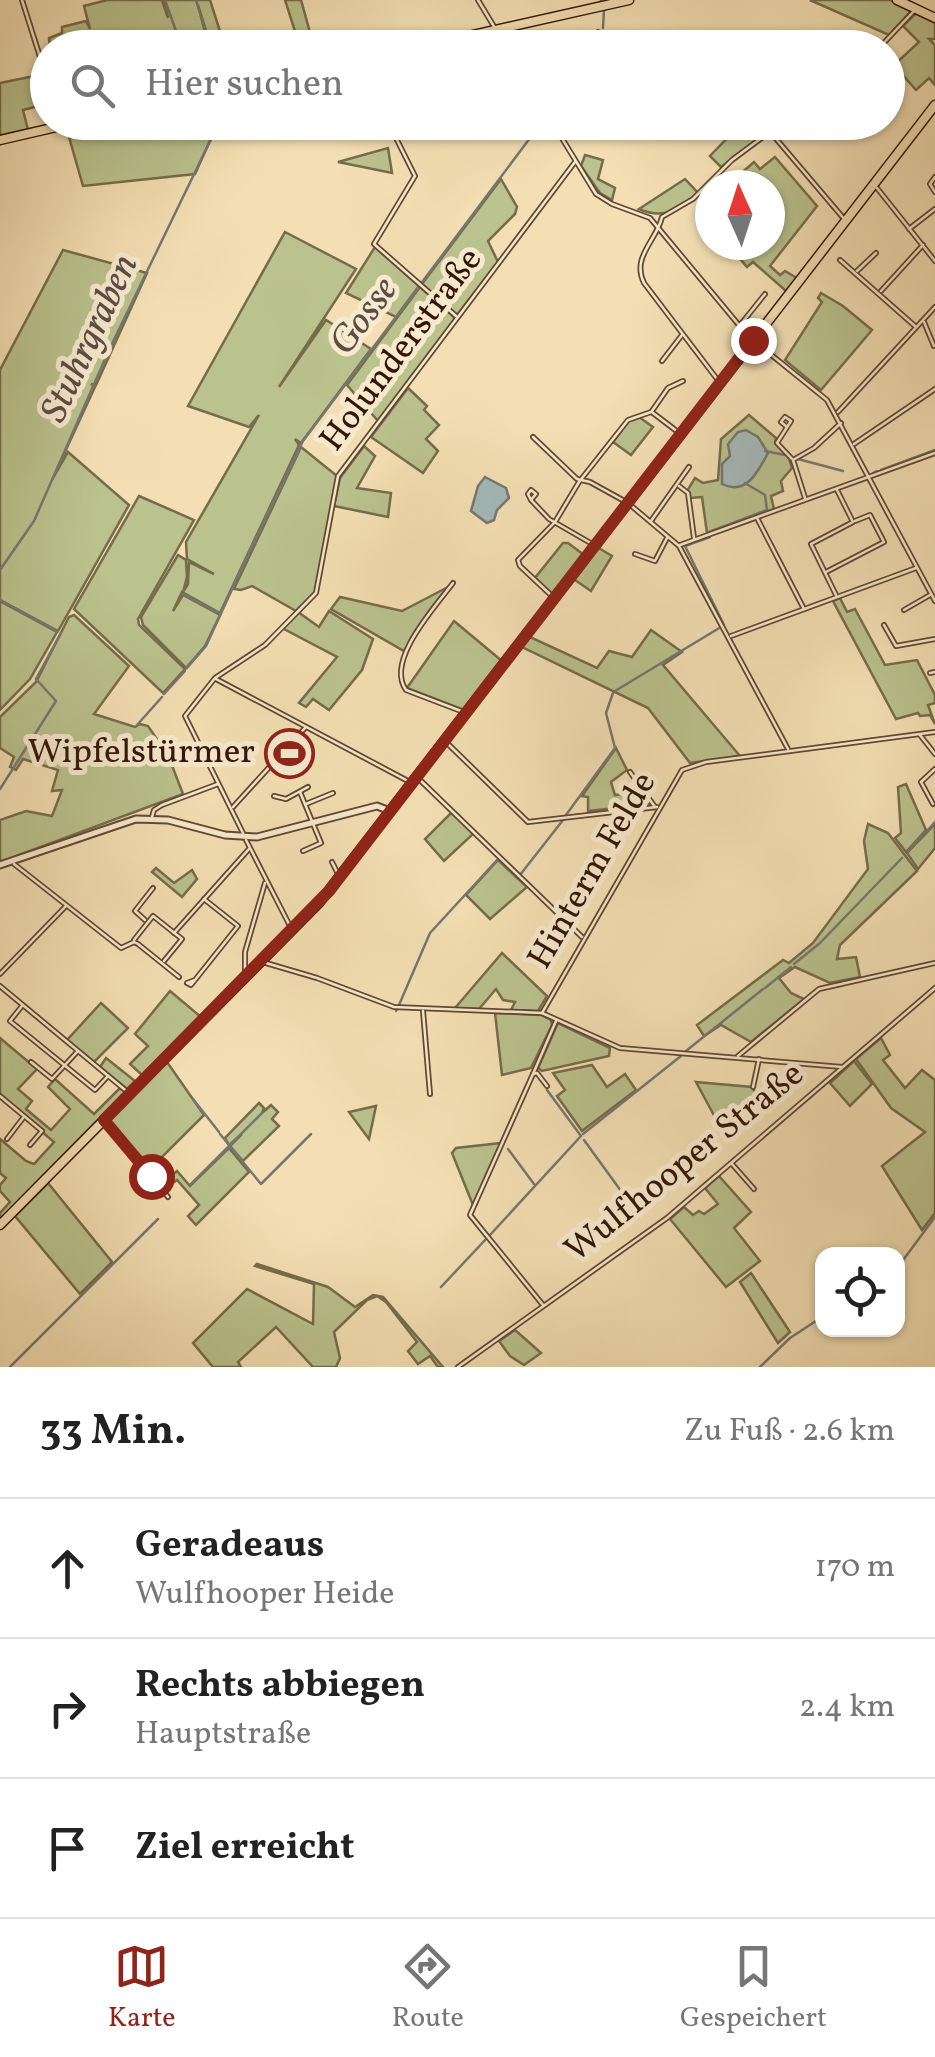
<!DOCTYPE html>
<html lang="de">
<meta charset="utf-8">
<style>
body{margin:0;font-family:Vollkorn,serif;background:#f6f6f6;color:#222}
.controls{position:absolute;right:30px;bottom:30px;display:grid;overflow:hidden;border-radius:20px;box-shadow:0 2px 8px #0004}
.controls button{width:90px;height:90px;display:grid;place-items:center;padding:0;border:0;border-bottom:2px solid #e0e0e0;background:#fff;color:#222;font:50px sans-serif}
.compass{position:absolute;left:695px;top:170px;width:90px;height:90px;border-radius:50%;background:#fff;box-shadow:0 2px 8px #0004;rotate:357deg}
.stop{position:absolute;width:30px;height:30px;margin:-22px;border:8px solid #8f2418;border-radius:50%;background:#fff}
.stop.end{background:#8f2418;border-color:#fff;box-shadow:0 2px 10px #0008}
.list{margin:0;padding:0;list-style:none}
h2{display:flex;justify-content:space-between;align-items:center;height:130px;margin:0;padding:0 40px;font-size:42px}
h2 small{font-size:32px;font-weight:400;color:#767676}
.list li{display:grid;grid-template-columns:65px 1fr auto;gap:30px;align-items:center;box-sizing:border-box;height:140px;padding:0 40px;border-top:2px solid #e0e0e0}
.list b{display:block;font-size:38px;white-space:nowrap}
.list p{margin:0;font-size:32px;white-space:nowrap;color:#767676}
.list em{font-size:32px;font-style:normal;color:#767676}
.icon{flex:none;width:55px;height:55px;fill:none;stroke:currentColor;stroke-width:2;stroke-linecap:round;stroke-linejoin:round}
.map{position:relative;flex:none;width:935px;height:1367px;overflow:hidden}
.search{position:absolute;background:#fff;box-shadow:0 2px 8px #0004;left:30px;right:30px;top:30px;height:110px;display:flex;align-items:center;gap:25px;box-sizing:border-box;padding:0 35px;border-radius:55px;color:#767676;font-size:38px}
.sheet{height:550px;background:#fff}
nav{display:flex;justify-content:space-around;align-items:center;box-sizing:border-box;height:140px;border-top:2px solid #e0e0e0;background:#fff;font-size:28px;color:#767676}
nav a{display:grid;justify-items:center;gap:5px}
nav .on{color:#8f2418}
.map>svg:first-child{display:block}
.green{fill:#bac28d;stroke:#766c4a;stroke-width:2.5}
.water{fill:#a3b9b9;stroke:#767771;stroke-width:2.5}
.lines{fill:none;stroke-linecap:round;stroke-linejoin:round}
.stream{stroke:#767771;stroke-width:2.5}
.minor-casing{stroke:#624831;stroke-width:6}
.tertiary-casing{stroke:#624831;stroke-width:9}
.primary-casing{stroke:#321506;stroke-width:11}
.minor{stroke:#f7eace;stroke-width:2.5}
.tertiary{stroke:#f7eace;stroke-width:5}
.primary{stroke:#f3dfb3;stroke-width:8}
.route{stroke:#8f2418;stroke-width:12}
.labels{text-anchor:middle;dominant-baseline:central;stroke-width:10;stroke-linejoin:round;paint-order:stroke}
.street-label{font-size:35px;fill:#321506;stroke:#f7eace}
.poi-label{font-size:35px;fill:#321506;stroke:#f7eace;text-anchor:end}
.water-label{font-size:38px;font-style:italic;fill:#5a4e45;stroke:#f7eace}
</style>
<div class="map">
<svg width="935" height="1367" viewBox="0 0 935 1367">
<rect width="100%" height="100%" fill="#f3dfb3"/>
<filter id="stains"><feTurbulence type="fractalNoise" baseFrequency=".002" numOctaves="4"/><feColorMatrix values="0 0 0 0 .2 0 0 0 0 .09 0 0 0 0 .02 0 0 0 .5 -.17"/></filter>
<radialGradient id="worn" r=".72"><stop offset=".6" stop-color="#630" stop-opacity="0"/><stop offset="1" stop-color="#630" stop-opacity=".3"/></radialGradient>
<!-- green -->
<g class="green">
<polygon points="107,0 162,0 168,18 164,0 210,0 225,47 211,47 198,5 209,47 50,47 49,38 62,33 62,27 86,21 90,29 84,6"/>
<polygon points="285,0 301,0 314,47 300,47"/>
<polygon points="810,0 890,0 912,10 889,35"/>
<polygon points="916,13 935,21 935,39 929,39 935,45 935,85 929,78 916,90 894,65 919,42 903,26"/>
<polygon points="44,74 47,104 23,110 28,130 0,136 0,83"/>
<polygon points="209,122 213,134 195,174 83,186 67,130 103,123"/>
<polygon points="754,123 780,123 721,167 710,156 736,129"/>
<polygon points="388,148 392,173 338,162"/>
<polygon points="585,155 603,160 598,179 615,188 612,200 600,193 581,166"/>
<polygon points="775,157 817,206 770,266 780,275 785,271 797,278 786,291 753,262 747,267 730,247 770,245 770,185 736,185 732,181 754,162 760,169"/>
<polygon points="501,179 517,207 515,214 488,241 498,262 457,315 422,284"/>
<path d="M685,179L698,193C678,210 664,220 639,209Z"/>
<polygon points="285,232 356,269 279,387 326,320 371,349 301,443 295,439 299,445 220,613 182,592 173,611 183,595 220,615 205,646 186,668 143,625 141,617 178,555 186,560 187,577 183,592 188,584 189,562 214,574 187,559 186,542 259,415 249,427 188,406"/>
<polygon points="375,247 419,286 396,317 346,293"/>
<polygon points="63,250 147,273 96,385 91,384 95,387 52,480 68,452 129,505 58,631 0,600 0,370"/>
<polygon points="420,287 454,317 454,321 378,421 347,385"/>
<polygon points="821,293 843,306 872,330 821,390 785,360 822,302 818,298"/>
<polygon points="408,388 427,406 424,410 439,425 426,439 438,451 423,473 371,437"/>
<polygon points="749,415 776,438 775,442 789,458 792,468 781,481 783,491 771,496 774,509 707,533 702,497 690,498 687,491 695,478 703,483 718,480 721,439"/>
<polygon points="639,417 653,427 631,455 613,442 629,420"/>
<polygon points="364,446 375,456 357,488 391,493 388,517 334,506 340,478"/>
<polygon points="301,447 337,476 315,592 296,611 252,586 241,590 234,589"/>
<polygon points="139,496 194,520 138,619 139,625 185,669 163,693 74,609"/>
<polygon points="563,543 568,543 584,555 553,595 535,578"/>
<polygon points="597,547 612,556 591,591 572,578"/>
<polygon points="450,586 404,651 331,609 340,597 402,611"/>
<polygon points="840,598 847,612 855,609 885,665 917,660 935,695 935,703 928,705 935,724 930,715 920,716 918,713 896,719 833,601"/>
<polygon points="0,601 57,632 30,679 0,710"/>
<polygon points="329,611 373,639 362,670 329,710 313,699 306,707 299,703 337,657 282,628 298,612 319,627"/>
<polygon points="74,615 129,666 94,714 135,727 140,724 148,726 168,755 183,794 0,862 0,820 26,811 52,816 62,790 52,791 58,770 23,759 16,770 10,767 14,757 0,748 0,717 36,682 69,617"/>
<polygon points="454,621 502,661 464,710 407,688"/>
<polygon points="651,630 682,652 663,665 740,756 690,763 648,708 520,646 528,636 597,668 609,651 632,657"/>
<polygon points="616,748 627,770 611,782 615,795 644,791 653,804 588,811 588,797 582,796"/>
<polygon points="906,784 926,830 906,852 895,838 901,833 898,787"/>
<polygon points="452,812 473,834 444,861 425,839"/>
<polygon points="868,824 888,833 917,871 840,945 837,959 856,957 860,977 830,983 795,967 779,978 791,993 804,999 751,1042 721,1025 704,1036 697,1025 783,960 789,963 813,943 868,869 864,841"/>
<polygon points="935,824 935,848 918,869 907,853"/>
<polygon points="498,860 527,887 490,919 466,895"/>
<polygon points="156,868 174,883 192,870 197,879 182,897 152,872"/>
<polygon points="502,953 547,996 538,1011 511,1010 515,1002 503,1000 496,989 479,1009 455,1008"/>
<polygon points="170,991 201,1017 142,1075 130,1064 148,1046 135,1034"/>
<polygon points="101,1003 128,1028 94,1062 67,1040"/>
<polygon points="495,1013 541,1015 551,1020 552,1025 531,1068 502,1075"/>
<polygon points="558,1023 610,1048 609,1056 542,1071 538,1068"/>
<polygon points="0,1038 37,1069 18,1089 32,1101 26,1109 51,1130 70,1109 48,1087 55,1079 94,1114 120,1088 125,1092 0,1220 0,1213 10,1202 0,1191 0,1185 6,1178 0,1173 0,1139 26,1161 34,1164 54,1142 42,1132 43,1130 0,1095"/>
<polygon points="881,1038 890,1055 883,1060 905,1088 922,1070 935,1080 935,1213 922,1230 882,1166 925,1132 891,1108 856,1059"/>
<polygon points="106,1058 135,1081 127,1089 100,1067"/>
<polygon points="854,1061 872,1084 850,1106 830,1083"/>
<polygon points="167,1062 204,1115 149,1170 108,1121"/>
<polygon points="592,1065 607,1087 625,1074 636,1090 582,1131 557,1096 565,1090 553,1073"/>
<polygon points="696,1082 752,1087 762,1103 723,1132"/>
<polygon points="259,1103 264,1108 262,1113 271,1105 278,1112 272,1119 279,1126 243,1161 230,1146 242,1134 229,1145 225,1138"/>
<polygon points="376,1106 369,1139 349,1112"/>
<polygon points="501,1143 473,1205 452,1153 456,1148"/>
<polygon points="229,1148 249,1172 196,1225 188,1216 199,1205 177,1180 164,1189 161,1185 177,1171 190,1186"/>
<polygon points="719,1176 751,1212 734,1228 760,1261 726,1287 670,1219 684,1207 693,1215 699,1211 704,1214 718,1204 705,1188"/>
<polygon points="48,1183 112,1262 80,1294 15,1216"/>
<polygon points="257,1264 328,1287 355,1307 373,1295 383,1297 443,1367 438,1367 430,1356 418,1364 408,1351 417,1342 386,1302 377,1296 367,1300 334,1332 340,1358 336,1367 313,1367 276,1327 238,1362 241,1367 213,1367 193,1343 247,1289 313,1324 314,1284 255,1266"/>
<polygon points="751,1273 790,1332 778,1343 740,1282"/>
<polygon points="515,1330 541,1353 524,1365 510,1356 499,1341"/>
</g>
<!-- water -->
<g class="water">
<path d="M746,430L758,437L768,453C758,472 746,496 722,484V464L730,456L728,444L738,432Z"/>
<polygon points="485,477 506,488 509,498 497,510 494,520 487,523 471,511 478,486"/>
</g>
<g class="lines">
<!-- stream -->
<g class="stream">
<polyline points="165,0 182,48"/>
<polyline points="196,0 211,48"/>
<polyline points="601,0 601,1"/>
<polyline points="603,28 604,10"/>
<polyline points="597,48 603,37"/>
<polyline points="765,451 785,455"/>
<polyline points="798,459 843,471"/>
<polyline points="881,470 935,450"/>
<polyline points="873,473 877,471"/>
<polyline points="709,532 767,510 765,495 745,483"/>
<polyline points="710,537 685,546 724,625"/>
<polyline points="249,553 303,441 542,122"/>
<polyline points="0,570 34,521 109,350 213,135 210,122"/>
<polyline points="183,594 221,614"/>
<polyline points="0,600 57,631"/>
<polyline points="187,668 206,646 247,557"/>
<polyline points="615,691 721,627"/>
<polyline points="164,694 185,671"/>
<polyline points="137,725 162,697"/>
<polyline points="0,789 56,701 36,679 61,633"/>
<polyline points="566,815 615,748 606,713 613,693"/>
<polyline points="927,831 935,822"/>
<polyline points="908,851 925,832"/>
<polyline points="520,875 563,820"/>
<polyline points="794,964 820,943 902,858"/>
<polyline points="765,988 791,967"/>
<polyline points="399,1005 430,933 498,859 517,878"/>
<polyline points="396,1011 397,1009"/>
<polyline points="686,1051 763,989"/>
<polyline points="193,1099 219,1132"/>
<polyline points="220,1134 261,1184 311,1134"/>
<polyline points="583,1134 681,1056"/>
<polyline points="584,1140 629,1202"/>
<polyline points="508,1149 534,1184"/>
<polyline points="190,1185 262,1113"/>
<polyline points="490,1235 581,1136 547,1090"/>
<polyline points="898,1267 935,1217"/>
<polyline points="441,1287 487,1238"/>
<polyline points="10,1367 158,1219"/>
<polyline points="760,1367 790,1338 822,1317"/>
</g>
<defs>
<g id="minor">
<polyline points="22,0 48,82"/>
<polyline points="478,0 507,48"/>
<polyline points="591,48 598,32 638,48"/>
<polyline points="879,48 914,11"/>
<polyline points="388,122 415,176 374,244 456,316"/>
<polyline points="552,122 596,194 612,204 650,218 748,336 827,400 935,601"/>
<polyline points="772,134 845,220"/>
<polyline points="935,177 930,184 935,192"/>
<polyline points="877,188 935,261"/>
<polyline points="909,229 935,209"/>
<polyline points="840,260 916,327"/>
<polyline points="857,271 876,253"/>
<polyline points="881,291 923,245"/>
<polyline points="924,322 934,346"/>
<polyline points="741,324 765,294"/>
<polyline points="662,361 682,335"/>
<path d="M717,379L644,283C631,257 657,240 662,217L693,199L732,160L783,122"/>
<polyline points="652,411 668,388 683,381"/>
<polyline points="838,412 935,307"/>
<polyline points="653,413 678,432"/>
<polyline points="787,427 781,422 785,417 791,421 777,443 792,459"/>
<polyline points="533,437 577,479 590,482 628,503 679,546 788,749"/>
<polyline points="854,444 935,389"/>
<polyline points="679,486 688,493 694,538"/>
<polyline points="805,498 793,460 814,448 841,423"/>
<polyline points="531,500 528,494 531,490 536,494 531,500 549,519 594,545"/>
<polyline points="757,518 804,609"/>
<polyline points="651,521 689,467"/>
<polyline points="680,545 935,453"/>
<polyline points="635,554 655,561 667,538"/>
<polyline points="826,572 884,542 870,515 855,521"/>
<path d="M453,583C435,607 385,661 406,690L461,711"/>
<polyline points="836,595 811,544 853,522 837,490"/>
<polyline points="552,596 520,566 518,560 555,522 579,482 628,420 651,412"/>
<polyline points="904,610 930,595"/>
<polyline points="884,625 896,646 935,639"/>
<polyline points="731,636 916,568"/>
<polyline points="930,673 935,672"/>
<polyline points="216,679 408,781"/>
<polyline points="920,735 935,754"/>
<polyline points="448,744 528,822 657,807"/>
<polyline points="630,772 655,807"/>
<polyline points="419,779 582,937"/>
<polyline points="300,792 321,843 303,851"/>
<polyline points="274,796 286,799 308,787"/>
<polyline points="306,804 333,793"/>
<polyline points="933,804 921,782 935,769"/>
<polyline points="233,807 305,728"/>
<polyline points="152,817 154,810 162,805 218,784"/>
<polyline points="243,833 185,716 215,678 265,645 316,593 338,476 575,162"/>
<polyline points="246,840 290,926"/>
<polyline points="332,862 338,874"/>
<polyline points="14,864 121,948 134,942 138,944 179,977"/>
<polyline points="145,920 135,911 153,888"/>
<polyline points="174,933 249,849"/>
<polyline points="134,940 153,916 182,939 164,961"/>
<polyline points="266,963 317,978 394,1007 542,1013 620,1048 842,1067"/>
<polyline points="0,974 66,906"/>
<polyline points="245,976 245,952 265,883"/>
<polyline points="195,980 191,985 187,983 195,980 238,926 204,899"/>
<polyline points="0,986 130,1094"/>
<polyline points="22,1006 10,1021 95,1090 108,1076"/>
<polyline points="423,1011 430,1094"/>
<polyline points="542,1013 682,770 706,762 935,732"/>
<polyline points="738,1056 819,989 935,963"/>
<polyline points="31,1062 52,1079 77,1052"/>
<polyline points="533,1074 470,1215 543,1305"/>
<polyline points="547,1086 537,1073 533,1074 556,1021"/>
<polyline points="753,1087 759,1059"/>
<polyline points="0,1096 42,1131 30,1145"/>
<polyline points="105,1121 168,1197"/>
<polyline points="7,1139 23,1118"/>
<polyline points="732,1164 754,1189"/>
<polyline points="458,1367 667,1218 935,988"/>
</g>
<polyline id="tertiary" points="0,865 136,819 168,820 225,835 257,837 377,806 390,811"/>
<g id="primary">
<polyline points="897,0 935,18"/>
<polyline points="415,48 629,0"/>
<polyline points="0,140 78,122"/>
<polyline points="0,1225 319,903 935,105"/>
</g>
</defs>
<!-- minor casing -->
<use href="#minor" class="minor-casing"/>
<!-- tertiary casing -->
<use href="#tertiary" class="tertiary-casing"/>
<!-- primary casing -->
<use href="#primary" class="primary-casing"/>
<!-- minor -->
<use href="#minor" class="minor"/>
<!-- tertiary -->
<use href="#tertiary" class="tertiary"/>
<!-- primary -->
<use href="#primary" class="primary"/>
</g>
<g class="lines">
<!-- route -->
<polyline class="route" points="151,1176 104,1120 329,891 753,340"/>
</g>
<!-- icons -->
<defs>
<symbol id="stadium-ring" viewBox="-11 -11 22 22"><circle r="9.5" fill="#f7eace" stroke="#8f2418" stroke-width="1.5"/><path d="M0-5a6.5 5 0 1 0 0 10a6.5 5 0 1 0 0-10ZM-3.5-1.8h7v3.6h-7Z" fill="#8f2418"/></symbol>
</defs>
<g fill-rule="evenodd">
<use href="#stadium-ring" x="262" y="726" width="55" height="55"/>
</g>
<g class="labels">
<!-- street labels -->
<g class="street-label">
<text transform="translate(402 350) rotate(-53)">Holunderstraße</text>
<text transform="translate(593 871) rotate(-60)">Hinterm Felde</text>
<text transform="translate(685 1163) rotate(-39)">Wulfhooper Straße</text>
</g>
<!-- poi labels -->
<g class="poi-label">
<text x="255" y="753">Wipfelstürmer</text>
</g>
<!-- water labels -->
<g class="water-label">
<text transform="translate(365 317) rotate(-53)">Gosse</text>
<text transform="translate(91 339) rotate(-65)">Stuhrgraben</text>
</g>
</g>
<rect width="100%" height="100%" filter="url(#stains)"/>
<rect width="100%" height="100%" fill="url(#worn)"/>
</svg>
<div class="controls">
<button><svg class="icon" aria-label="locate" viewBox="0 0 24 24"><circle cx="12" cy="12" r="6"/><path d="M12 2v4M12 18v4M2 12h4M18 12h4"/></svg></button>
</div>
<svg class="compass" viewBox="-18 -18 36 36"><path d="M0-13l5 13h-10z" fill="#e53935"/><path d="M0 13l5-13h-10z" fill="#767676"/></svg>
<div class="stop" style="left:151px;top:1176px"></div>
<div class="stop end" style="left:753px;top:340px"></div>
<div class="search"><svg class="icon" aria-label="search" viewBox="0 0 24 24"><circle cx="10" cy="10" r="6"/><path d="M15 15l6 6"/></svg>Hier suchen</div>
</div>
<section class="sheet">
<h2>33 Min.<small>Zu Fuß · 2.6 km</small></h2>
<ul class="list">
<li><svg class="icon" aria-label="ahead" viewBox="0 0 24 24"><path d="M12 20V5M6 11l6-6 6 6"/></svg><div><b>Geradeaus</b><p>Wulfhooper Heide</p></div><em>170 m</em></li>
<li><svg class="icon" aria-label="right" viewBox="0 0 24 24"><path d="M7 20v-9h11M14 6l5 5-5 5"/></svg><div><b>Rechts abbiegen</b><p>Hauptstraße</p></div><em>2.4 km</em></li>
<li><svg class="icon" aria-label="arrive" viewBox="0 0 24 24"><path d="M6 21V4h12l-3 4 3 4H6"/></svg><div><b>Ziel erreicht</b></div></li>
</ul>
</section>
<nav>
<a class="on"><svg class="icon" aria-label="map" viewBox="0 0 24 24"><path d="M3 6l6-2 6 2 6-2v14l-6 2-6-2-6 2zM9 4v14M15 6v14"/></svg>Karte</a>
<a><svg class="icon" aria-label="directions" viewBox="0 0 24 24"><path d="M12 3l9 9-9 9-9-9zM9 14v-3h6M13 9l2 2-2 2"/></svg>Route</a>
<a><svg class="icon" aria-label="saved" viewBox="0 0 24 24"><path d="M7 4h10v16l-5-4-5 4z"/></svg>Gespeichert</a>
</nav>
